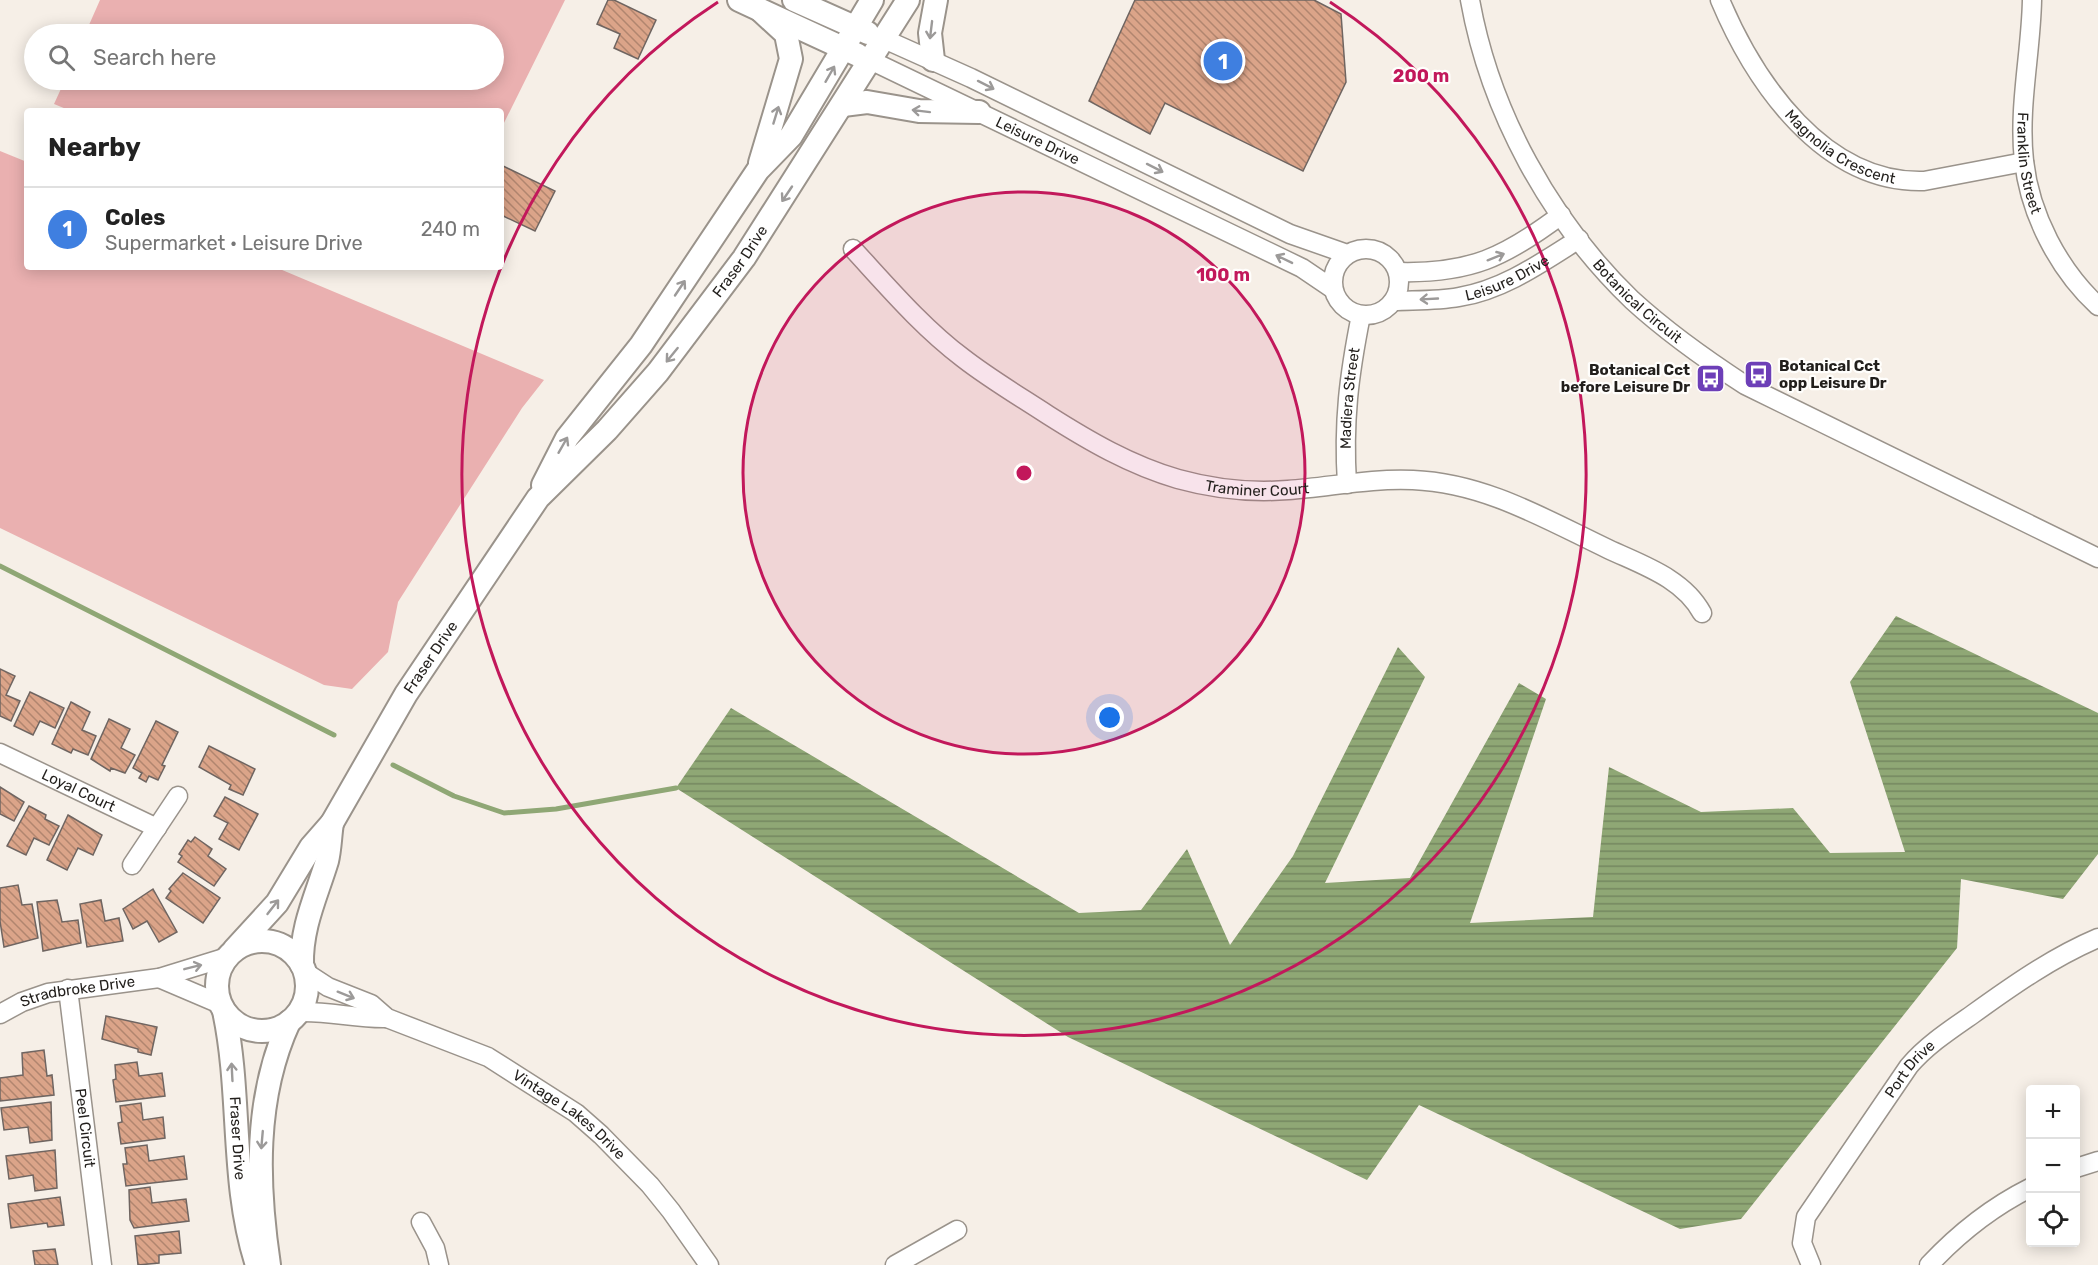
<!DOCTYPE html>
<meta charset="utf-8">
<style>
body{margin:0;font-family:Rubik,sans-serif;background:#f2f2f2;color:#222}
.controls{position:absolute;right:18px;bottom:18px;display:grid;overflow:hidden;border-radius:6px;box-shadow:0 3px 15px #0003}
.controls button{width:54px;height:54px;display:grid;place-items:center;padding:0;border:0;border-bottom:2px solid #e0e0e0;background:#fff;color:#222;font:30px sans-serif}
.you{position:absolute;left:1110px;top:718px;width:21px;height:21px;margin:-15px;border:4px solid #fff;border-radius:50%;background:#1a73e8;box-shadow:0 0 0 9px #1a73e833}
.badge{display:grid;place-items:center;width:39px;height:39px;border-radius:50%;background:#0b8043;color:#fff;font-size:20px;font-weight:700}
.pin{position:absolute;translate:-50% -50%;border:3px solid #fff;box-shadow:0 2px 6px #0006}
.list{margin:0;padding:0;list-style:none}
h2{display:flex;justify-content:space-between;align-items:center;height:78px;margin:0;padding:0 24px;font-size:26px}
h2 small{font-size:20px;font-weight:400;color:#767676}
.list li{display:grid;grid-template-columns:39px 1fr auto;gap:18px;align-items:center;box-sizing:border-box;height:84px;padding:0 24px;border-top:2px solid #e0e0e0}
.list b{display:block;font-size:22px;white-space:nowrap}
.list p{margin:0;font-size:20px;white-space:nowrap;color:#767676}
.list em{font-size:20px;font-style:normal;color:#767676}
.icon{flex:none;width:33px;height:33px;fill:none;stroke:currentColor;stroke-width:2;stroke-linecap:round;stroke-linejoin:round}
.map{position:relative;flex:none;width:2098px;height:1265px;overflow:hidden}
.search{position:absolute;background:#fff;box-shadow:0 3px 15px #0003;left:24px;top:24px;width:480px;height:66px;display:flex;align-items:center;gap:15px;box-sizing:border-box;padding:0 21px;border-radius:33px;color:#767676;font-size:22px}
.panel{position:absolute;background:#fff;box-shadow:0 3px 15px #0003;left:24px;top:108px;width:480px;height:162px;border-radius:6px}
.map>svg:first-child{display:block}
.park{fill:#eab0b0}
.water{fill:url(#water-rules)}
.lines{fill:none;stroke-linecap:round;stroke-linejoin:round}
.stream{stroke:#8fa775;stroke-width:5}
.building{fill:url(#building-back-hatch);stroke:#6f6561;stroke-width:1.5}
.minor-casing{stroke:#9a938b;stroke-width:21}
.tertiary-casing{stroke:#9a938b;stroke-width:26}
.minor{stroke:#fff;stroke-width:18}
.tertiary{stroke:#fff;stroke-width:22}
.oneway{stroke:#9c9a99}
.ring{fill:none;stroke:#c2185b;stroke-width:3}
.labels{text-anchor:middle;dominant-baseline:central;stroke-width:4.5;stroke-linejoin:round;paint-order:stroke}
.street-label{font-size:15px;fill:#221f1c;stroke:#fffefc}
.poi-label{font-size:15px;font-weight:bold;fill:#221f1c;stroke:#fffefc;text-anchor:start}
.centre{fill:#c2185b;stroke:#fffefc;stroke-width:3}
.ring-label{font-size:18px;text-anchor:middle;font-weight:bold;fill:#c2185b;stroke:#fffefc;stroke-width:4.5;stroke-linejoin:round;paint-order:stroke}
</style>
<div class="map">
<svg width="2098" height="1265" viewBox="0 0 2098 1265">
<defs>
<pattern id="water-rules" width="6" height="5" patternUnits="userSpaceOnUse" patternTransform="scale(1.5)"><rect width="6" height="5" fill="#8fa775"/><path d="M0 2.5h6" fill="none" stroke="#74875f"/></pattern>
<pattern id="building-back-hatch" width="6" height="6" patternUnits="userSpaceOnUse" patternTransform="scale(1.5)"><rect width="6" height="6" fill="#dba489"/><path d="M-1 5l2 2M0 0l6 6M5-1l2 2" fill="none" stroke="#b1856f"/></pattern>
</defs>
<rect width="100%" height="100%" fill="#f6efe7"/>
<!-- park -->
<g class="park">
<polygon points="100,0 565,0 501,129 501,111 71,111 54,104 65,80 494,80 494,34 85,34"/>
<polygon points="0,151 27,162 27,267 275,267 544,380 522,408 398,602 388,652 352,689 324,685 0,528"/>
</g>
<!-- water -->
<polygon class="water" points="1896,616 2098,713 2098,854 2063,899 1961,879 1957,948 1741,1219 1680,1229 1419,1105 1367,1180 1068,1037 676,788 731,708 1079,913 1141,910 1187,849 1230,945 1293,856 1398,647 1425,677 1325,883 1410,878 1519,683 1546,699 1470,923 1593,917 1609,767 1701,812 1793,808 1830,853 1905,852 1850,682"/>
<g class="lines">
<!-- stream -->
<g class="stream">
<polyline points="0,566 334,735"/>
<polyline points="393,765 454,796 504,813 556,809 676,788"/>
</g>
</g>
<!-- building -->
<g class="building">
<polygon points="608,0 614,0 656,20 638,59 614,48 620,34 597,24"/>
<polygon points="1135,0 1314,0 1341,14 1346,82 1303,171 1165,103 1150,134 1089,101"/>
<polygon points="501,165 555,191 535,231 501,215"/>
<polygon points="0,669 15,676 6,695 20,701 11,721 0,716"/>
<polygon points="30,692 64,708 55,728 40,721 33,735 14,726"/>
<polygon points="71,702 90,712 82,730 96,736 88,755 73,749 71,753 52,744"/>
<polygon points="109,719 130,729 121,748 135,755 125,773 111,768 110,771 91,759"/>
<polygon points="156,721 178,732 162,765 165,766 158,780 149,776 146,782 139,778 142,773 133,768"/>
<polygon points="209,746 255,769 243,795 229,789 231,785 199,767"/>
<polygon points="0,787 24,802 14,821 0,814"/>
<polygon points="225,797 258,814 239,850 219,839 228,823 214,816"/>
<polygon points="29,806 46,815 45,819 59,826 49,845 34,838 26,855 7,846"/>
<polygon points="68,815 102,835 93,855 78,848 67,870 47,860"/>
<polygon points="195,837 212,849 208,856 226,869 214,886 178,862 182,856 179,854 188,840 191,842"/>
<polygon points="183,873 220,898 203,923 166,898 171,891 169,889"/>
<polygon points="18,885 22,905 32,904 38,938 4,947 0,921 0,888"/>
<polygon points="153,889 177,932 159,942 147,921 133,929 123,909"/>
<polygon points="57,900 62,922 78,920 81,943 43,951 37,902"/>
<polygon points="101,900 105,921 119,918 123,941 87,947 80,904"/>
<polygon points="106,1016 157,1027 151,1055 138,1052 138,1049 102,1039"/>
<polygon points="44,1050 47,1076 52,1075 54,1095 0,1101 0,1078 23,1075 22,1053"/>
<polygon points="137,1062 139,1076 162,1073 165,1096 116,1102 113,1080 116,1079 115,1065"/>
<polygon points="51,1102 52,1140 30,1143 28,1127 4,1130 1,1108"/>
<polygon points="141,1103 143,1120 163,1117 165,1138 121,1144 118,1123 122,1122 120,1106"/>
<polygon points="147,1145 149,1161 184,1156 187,1179 126,1186 123,1164 127,1164 125,1148"/>
<polygon points="55,1150 57,1188 35,1191 33,1175 9,1179 6,1156"/>
<polygon points="150,1187 152,1203 186,1199 189,1221 134,1228 130,1220 129,1190"/>
<polygon points="60,1197 64,1225 48,1227 47,1223 11,1228 8,1204"/>
<polygon points="179,1231 181,1253 159,1255 159,1263 138,1265 135,1236"/>
<polygon points="55,1249 58,1265 35,1265 33,1251"/>
</g>
<g class="lines">
<defs>
<g id="minor">
<path id="s1" d="M1470,0C1490,112 1550,221 1632,300C1667,332 1705,359 1745,385L2098,558"/>
<path id="s2" d="M1720,0C1755,83 1824,184 1924,181L2024,162"/>
<path id="s3" d="M2032,0C2031,53 2018,108 2024,161C2030,215 2059,270 2098,306"/>
<polyline points="884,39 971,78 1290,234 1347,254"/>
<path id="s4" d="M870,60L1302,268L1333,289"/>
<circle cx="1366" cy="282" r="33"/>
<path id="s5" d="M853,249C888,287 922,327 963,358C990,379 1019,396 1048,415C1089,441 1130,465 1178,479C1214,489 1250,493 1288,490C1330,487 1371,478 1413,480C1485,483 1545,519 1608,549C1642,565 1683,578 1702,613"/>
<path d="M1398,272C1470,274 1505,257 1561,215"/>
<path id="s6" d="M1394,301C1415,300 1437,301 1459,297C1503,290 1541,263 1579,239"/>
<path id="s7" d="M1347,484C1343,422 1349,375 1361,315"/>
<path id="s8" d="M0,753L157,828"/>
<polyline points="132,865 178,796"/>
<path id="s9" d="M305,972L328,987L371,1004L387,1018L488,1057L576,1113L601,1135L650,1185L671,1211L709,1265"/>
<polyline points="159,978 220,1004"/>
<path id="s10" d="M68,989L102,1265"/>
<path d="M299,1012C331,1011 357,1019 387,1018"/>
<path id="s11" d="M0,1014L22,1002L48,993L159,978L227,957"/>
<polyline points="2076,1168 2098,1161"/>
<polyline points="421,1222 435,1248 439,1265"/>
<polyline points="895,1265 957,1230"/>
<path id="s12" d="M1811,1265L1802,1243L1806,1217L1909,1066C1927,1045 1950,1030 1973,1014C2012,986 2053,957 2098,938"/>
<path d="M1929,1265C1959,1233 1992,1207 2030,1188"/>
</g>
<g id="tertiary">
<polyline points="739,0 858,55"/>
<polyline points="794,0 868,33"/>
<polyline points="933,60 930,33 936,0"/>
<polyline points="843,105 867,102 919,111 979,112"/>
<polyline points="760,163 791,59 786,34 761,11"/>
<polyline points="543,485 567,438 641,345 758,170 791,136 872,0"/>
<circle cx="262" cy="986" r="45"/>
<path id="s13" d="M234,950L277,903L311,847L332,823L406,694L538,498L607,430L658,372L744,258L908,0"/>
<path d="M302,965C301,927 316,897 327,861C330,849 330,835 332,823"/>
<path id="s14" d="M224,1011C242,1095 230,1182 257,1265"/>
<path d="M269,1265C257,1184 254,1098 289,1022"/>
</g>
</defs>
<!-- minor casing -->
<use href="#minor" class="minor-casing"/>
<!-- tertiary casing -->
<use href="#tertiary" class="tertiary-casing"/>
<!-- minor -->
<use href="#minor" class="minor"/>
<!-- tertiary -->
<use href="#tertiary" class="tertiary"/>
</g>
<!-- one-way arrows -->
<defs><path id="oneway-shaft" d="M-6 0H5M1.5-3L5.5 0L1.5 3" fill="none" stroke-width="1.6" stroke-linecap="round" stroke-linejoin="round" transform="scale(1.5)"/></defs>
<g class="oneway">
<use href="#oneway-shaft" transform="translate(931 30) rotate(97)"/>
<use href="#oneway-shaft" transform="translate(830 74) rotate(-60)"/>
<use href="#oneway-shaft" transform="translate(986 85) rotate(27)"/>
<use href="#oneway-shaft" transform="translate(921 111) rotate(-173)"/>
<use href="#oneway-shaft" transform="translate(776 115) rotate(-73)"/>
<use href="#oneway-shaft" transform="translate(1155 168) rotate(27)"/>
<use href="#oneway-shaft" transform="translate(787 194) rotate(124)"/>
<use href="#oneway-shaft" transform="translate(1496 257) rotate(-22)"/>
<use href="#oneway-shaft" transform="translate(1284 259) rotate(-154)"/>
<use href="#oneway-shaft" transform="translate(680 288) rotate(-56)"/>
<use href="#oneway-shaft" transform="translate(1429 299) rotate(177)"/>
<use href="#oneway-shaft" transform="translate(672 355) rotate(129)"/>
<use href="#oneway-shaft" transform="translate(563 445) rotate(-60)"/>
<use href="#oneway-shaft" transform="translate(273 907) rotate(-52)"/>
<use href="#oneway-shaft" transform="translate(193 967) rotate(-14)"/>
<use href="#oneway-shaft" transform="translate(346 995) rotate(22)"/>
<use href="#oneway-shaft" transform="translate(232 1072) rotate(-93)"/>
<use href="#oneway-shaft" transform="translate(262 1140) rotate(95)"/>
</g>
<!-- distance rings -->
<circle cx="1024" cy="473" r="281" fill="#c2185b" fill-opacity=".12"/>
<g class="ring">
<circle cx="1024" cy="473" r="281"/>
<path d="M1330 2A562 562 0 1 1 718 2"/>
</g>
<!-- icons -->
<defs>
<symbol id="bus-square" viewBox="-11 -11 22 22"><rect x="-9" y="-9" width="18" height="18" rx="4" fill="#6d3fb7" stroke="#fffefc"/><path d="M-5-6H5V4H4V6H2V4H-2V6H-4V4H-5ZM-3.5-4V0h7V-4ZM-3.5 1.2v1.5H-2V1.2ZM2 1.2v1.5H3.5V1.2Z" fill="#fff"/></symbol>
</defs>
<g fill-rule="evenodd">
<use href="#bus-square" x="1742" y="358" width="33" height="33"/>
<use href="#bus-square" x="1694" y="362" width="33" height="33"/>
</g>
<g class="labels">
<!-- street labels -->
<g class="street-label">
<text stroke="none"><textPath href="#s4" startOffset="186">Leisure Drive</textPath></text>
<text stroke="none"><textPath href="#s2" startOffset="196">Magnolia Crescent</textPath></text>
<text stroke="none"><textPath href="#s3" startOffset="164">Franklin Street</textPath></text>
<text stroke="none"><textPath href="#s13" startOffset="858">Fraser Drive</textPath></text>
<text stroke="none"><textPath href="#s6" startOffset="117">Leisure Drive</textPath></text>
<text stroke="none"><textPath href="#s1" startOffset="351">Botanical Circuit</textPath></text>
<text stroke="none"><textPath href="#s7" startOffset="86">Madiera Street</textPath></text>
<text stroke="none"><textPath href="#s5" startOffset="483">Traminer Court</textPath></text>
<text stroke="none"><textPath href="#s13" startOffset="354">Fraser Drive</textPath></text>
<text stroke="none"><textPath href="#s8" startOffset="87">Loyal Court</textPath></text>
<text stroke="none"><textPath href="#s11" startOffset="82">Stradbroke Drive</textPath></text>
<text stroke="none"><textPath href="#s12" startOffset="231">Port Drive</textPath></text>
<text stroke="none"><textPath href="#s9" startOffset="303">Vintage Lakes Drive</textPath></text>
<text stroke="none"><textPath href="#s10" startOffset="140">Peel Circuit</textPath></text>
<text stroke="none"><textPath href="#s14" startOffset="128">Fraser Drive</textPath></text>
</g>
<!-- poi labels -->
<g class="poi-label">
<text x="1779" y="366">Botanical Cct<tspan x="1779" dy="17">opp Leisure Dr</tspan></text>
<text x="1690" y="370" text-anchor="end">Botanical Cct<tspan x="1690" dy="17">before Leisure Dr</tspan></text>
</g>
</g>
<circle cx="1024" cy="473" r="9" class="centre"/>
<g class="ring-label">
<text x="1421" y="82">200 m</text>
<text x="1223" y="281">100 m</text>
</g>
</svg>
<div class="controls">
<button>+</button>
<button>−</button>
<button><svg class="icon" aria-label="locate" viewBox="0 0 24 24"><circle cx="12" cy="12" r="6"/><path d="M12 2v4M12 18v4M2 12h4M18 12h4"/></svg></button>
</div>
<div class="you"></div>
<div class="pin badge" style="left:1223px;top:61px;background:#3f7fe0">1</div>
<div class="search"><svg class="icon" aria-label="search" viewBox="0 0 24 24"><circle cx="10" cy="10" r="6"/><path d="M15 15l6 6"/></svg>Search here</div>
<section class="panel">
<h2>Nearby<small></small></h2>
<ul class="list">
<li><span class="badge" style="background:#3f7fe0">1</span><div><b>Coles</b><p>Supermarket · Leisure Drive</p></div><em>240 m</em></li>
</ul>
</section>
</div>
